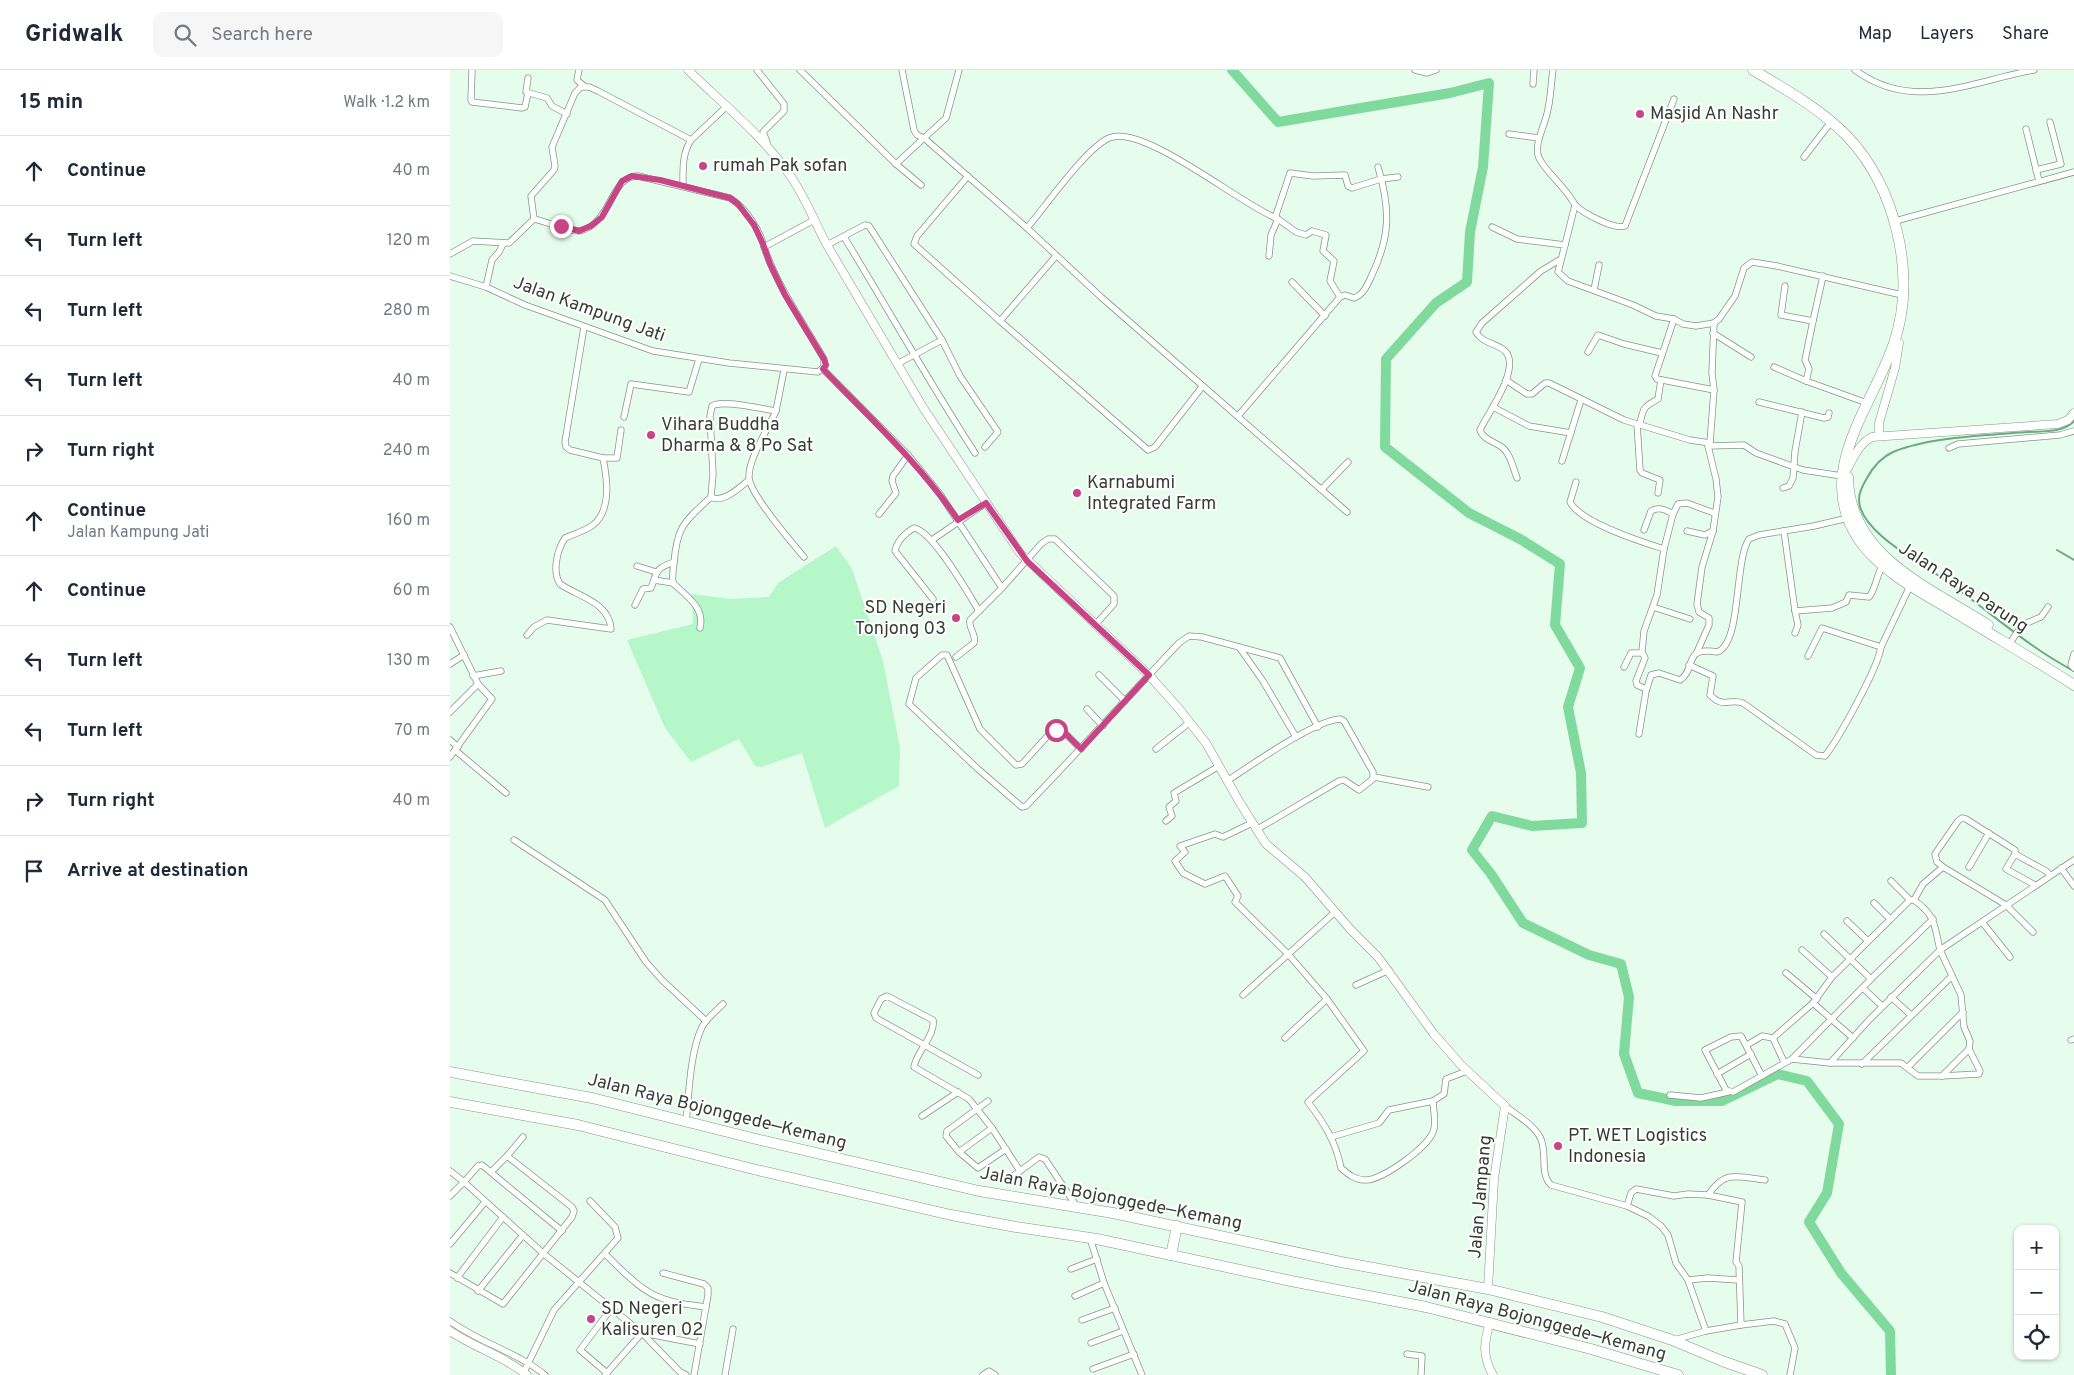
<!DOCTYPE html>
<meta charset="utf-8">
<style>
body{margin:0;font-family:Overpass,sans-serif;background:#f6f6f7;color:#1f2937}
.controls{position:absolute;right:15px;bottom:15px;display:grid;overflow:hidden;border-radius:10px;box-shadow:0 1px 4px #0004}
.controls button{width:45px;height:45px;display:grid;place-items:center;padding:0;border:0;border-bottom:1px solid #e0e1e3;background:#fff;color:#1f2937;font:25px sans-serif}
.stop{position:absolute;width:15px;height:15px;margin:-11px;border:4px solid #c94487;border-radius:50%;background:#fff}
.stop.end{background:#c94487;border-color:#fff;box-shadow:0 1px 5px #0008}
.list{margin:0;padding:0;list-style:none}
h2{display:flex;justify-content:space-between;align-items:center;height:65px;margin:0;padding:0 20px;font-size:21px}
h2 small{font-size:16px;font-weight:400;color:#747a83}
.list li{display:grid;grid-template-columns:32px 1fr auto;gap:15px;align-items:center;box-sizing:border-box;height:70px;padding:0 20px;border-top:1px solid #e0e1e3}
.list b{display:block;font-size:19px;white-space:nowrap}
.list p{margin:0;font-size:16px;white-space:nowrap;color:#747a83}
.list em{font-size:16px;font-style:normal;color:#747a83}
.icon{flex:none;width:28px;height:28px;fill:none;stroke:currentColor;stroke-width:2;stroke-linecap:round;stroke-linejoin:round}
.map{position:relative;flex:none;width:1624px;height:1305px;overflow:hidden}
header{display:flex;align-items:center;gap:30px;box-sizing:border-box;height:70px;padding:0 25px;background:#fff;border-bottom:1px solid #e0e1e3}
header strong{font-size:24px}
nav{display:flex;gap:28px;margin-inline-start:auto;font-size:18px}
.search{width:350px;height:45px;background:#f6f6f7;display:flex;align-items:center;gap:12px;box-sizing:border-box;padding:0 18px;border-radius:10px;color:#747a83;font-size:19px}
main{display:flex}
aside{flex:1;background:#fff}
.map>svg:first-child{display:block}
.green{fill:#b5f7c8}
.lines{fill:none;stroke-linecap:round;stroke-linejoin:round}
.stream{stroke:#6aab7f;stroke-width:2}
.river{stroke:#80da9e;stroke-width:10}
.street-casing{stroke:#839788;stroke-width:7}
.secondary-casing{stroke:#839788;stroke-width:9}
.highway-casing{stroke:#839788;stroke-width:11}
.street{stroke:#fff;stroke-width:5.5}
.secondary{stroke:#fff;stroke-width:8}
.highway{stroke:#fff;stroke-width:10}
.route{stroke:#c94487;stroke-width:6}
.poi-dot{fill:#c94487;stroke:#fff;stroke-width:2}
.labels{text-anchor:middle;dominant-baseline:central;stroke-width:4;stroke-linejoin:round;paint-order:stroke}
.poi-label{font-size:18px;fill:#353e37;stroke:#fff;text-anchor:start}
.street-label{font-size:18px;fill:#353e37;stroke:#fff}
</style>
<header>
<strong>Gridwalk</strong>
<div class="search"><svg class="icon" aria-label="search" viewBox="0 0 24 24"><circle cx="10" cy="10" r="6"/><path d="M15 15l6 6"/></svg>Search here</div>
<nav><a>Map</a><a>Layers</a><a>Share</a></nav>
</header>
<main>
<aside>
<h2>15 min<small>Walk · 1.2 km</small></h2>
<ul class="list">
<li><svg class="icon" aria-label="ahead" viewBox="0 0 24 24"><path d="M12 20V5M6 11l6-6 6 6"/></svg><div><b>Continue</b></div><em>40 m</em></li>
<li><svg class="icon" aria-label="left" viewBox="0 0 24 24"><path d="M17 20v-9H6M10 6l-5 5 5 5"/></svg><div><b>Turn left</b></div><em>120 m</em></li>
<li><svg class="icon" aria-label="left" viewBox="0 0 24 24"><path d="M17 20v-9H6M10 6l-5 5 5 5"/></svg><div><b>Turn left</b></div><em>280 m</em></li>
<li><svg class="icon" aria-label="left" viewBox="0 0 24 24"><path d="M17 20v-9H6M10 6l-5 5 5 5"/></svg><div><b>Turn left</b></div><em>40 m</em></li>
<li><svg class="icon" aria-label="right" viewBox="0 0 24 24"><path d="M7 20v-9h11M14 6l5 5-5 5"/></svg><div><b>Turn right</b></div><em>240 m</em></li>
<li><svg class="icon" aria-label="ahead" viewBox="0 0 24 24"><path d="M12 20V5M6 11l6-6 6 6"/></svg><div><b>Continue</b><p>Jalan Kampung Jati</p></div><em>160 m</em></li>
<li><svg class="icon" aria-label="ahead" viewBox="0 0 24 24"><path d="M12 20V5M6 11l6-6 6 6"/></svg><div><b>Continue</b></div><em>60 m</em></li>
<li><svg class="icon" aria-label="left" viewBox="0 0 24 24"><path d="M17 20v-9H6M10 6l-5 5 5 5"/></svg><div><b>Turn left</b></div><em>130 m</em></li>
<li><svg class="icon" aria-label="left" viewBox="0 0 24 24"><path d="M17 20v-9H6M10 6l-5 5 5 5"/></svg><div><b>Turn left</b></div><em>70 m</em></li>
<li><svg class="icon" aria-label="right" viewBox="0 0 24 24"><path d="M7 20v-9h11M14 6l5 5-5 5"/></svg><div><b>Turn right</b></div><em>40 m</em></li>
<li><svg class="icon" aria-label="arrive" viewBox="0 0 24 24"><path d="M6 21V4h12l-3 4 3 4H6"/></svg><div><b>Arrive at destination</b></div></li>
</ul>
</aside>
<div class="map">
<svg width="1624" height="1305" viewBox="0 0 1624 1305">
<rect width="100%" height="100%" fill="#e6fcec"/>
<!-- green -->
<polygon class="green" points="386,476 402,499 433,591 450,678 449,716 375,758 352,683 311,697 305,696 289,669 241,692 215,658 177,570 243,554 242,524 281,529 319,527 328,513"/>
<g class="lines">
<!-- stream -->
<g class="stream">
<path d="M1624,351C1613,363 1593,361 1578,362C1539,365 1479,367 1443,382C1432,387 1423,397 1417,408C1414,413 1409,423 1409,429C1408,460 1469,492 1492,508C1536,538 1576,576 1624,601"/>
<polyline points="1607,480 1624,490"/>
</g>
<!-- river -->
<polyline class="river" points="782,0 828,52 1000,23 1039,13 1033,97 1020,162 1017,212 986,233 936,289 935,377 1019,443 1070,469 1110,494 1105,555 1130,598 1118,637 1131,703 1132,753 1082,756 1042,746 1022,780 1041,804 1073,853 1139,885 1171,894 1179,927 1174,984 1188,1023 1226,1031 1272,1031 1328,1004 1357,1011 1389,1054 1377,1123 1359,1152 1391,1203 1440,1261 1441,1305"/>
<defs>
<g id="street">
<polyline points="22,0 21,30 22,32 72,38 75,37 78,23"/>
<polyline points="129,0 127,10 134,16"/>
<polyline points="307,0 334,34 334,41 313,62 317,72 316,74"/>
<polyline points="350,0 446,94 471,115"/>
<path d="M509,0L496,48L474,68L577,158C595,137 636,78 659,68C693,53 791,135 828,149L846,162L856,165L862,161L876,165L873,181L884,191L880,211L890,227"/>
<polyline points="965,0 977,3 986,0"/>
<path d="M1103,0C1101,13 1101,26 1098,39C1096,54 1083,74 1089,88C1097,104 1116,117 1125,135L1115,175"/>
<path d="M1405,0C1463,43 1522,11 1584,0"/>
<polyline points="78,8 76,22 97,28 102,36 117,44"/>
<polyline points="1083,14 1084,0"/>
<polyline points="1576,59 1589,111"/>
<polyline points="1059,64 1089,68"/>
<polyline points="1354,87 1381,52"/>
<polyline points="446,94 474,68 467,65 464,60 452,0"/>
<polyline points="1586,100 1611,94 1600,52"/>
<polyline points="518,106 467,166 464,174 550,251"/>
<path d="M233,115C233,99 232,84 241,70L276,37"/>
<path d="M1125,135C1133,143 1164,160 1175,156L1224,29"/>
<polyline points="825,148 840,103 863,106 895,105 898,116 902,118 931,109 948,107"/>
<path d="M84,149C94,151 122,162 129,161C162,155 160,105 188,106L280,128C295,137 310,160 314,177"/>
<polyline points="84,149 81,126 104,100 105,96 102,77 125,23 131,17 139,17 148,21 241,70"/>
<polyline points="1449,150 1624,102"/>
<polyline points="1042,157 1067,169 1115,175 1108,202 1118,211 1183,235 1206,246 1224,249 1233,254 1246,256 1264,253 1269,249 1285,226 1294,198 1302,192 1327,196 1452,225"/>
<polyline points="577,158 651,227 897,442"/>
<path d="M394,167C438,239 479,312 525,383"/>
<polyline points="377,175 415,155 419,156 492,270"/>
<polyline points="0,184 23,171 59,173 84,149"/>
<polyline points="606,186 550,251 698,380 705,377 752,317"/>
<polyline points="819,186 821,165 828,149"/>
<path d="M0,206L36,217L75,235L203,281L279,293L368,302L374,297V289C353,252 328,218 314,177L364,150"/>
<polyline points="842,212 875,246"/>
<polyline points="1335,216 1331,245 1363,251 1355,290 1359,299 1356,311 1417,333"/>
<polyline points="36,217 42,190 49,182 53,174"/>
<polyline points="1144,220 1149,195"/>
<polyline points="1224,249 1205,306 1207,309 1264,320 1260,373"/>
<polyline points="1363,251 1373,206"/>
<polyline points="1263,263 1301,287"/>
<polyline points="1138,282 1148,265 1174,274 1212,283"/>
<polyline points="447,294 492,270 510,306 548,362 535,377"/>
<polyline points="1324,297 1356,311"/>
<polyline points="373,299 458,385 490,424 552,518"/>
<polyline points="1056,310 1077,324 1082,324 1095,313 1099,313 1174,350 1240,370 1260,373 1258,376 1266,409 1268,427 1263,461 1252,497 1247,534 1249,542 1259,548 1259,555 1247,582"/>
<polyline points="1264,320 1262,303 1264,253"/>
<polyline points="1309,332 1374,348 1378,347 1379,343"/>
<polyline points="1043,337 1079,356 1121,363"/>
<path d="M326,341C318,359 298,389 299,408C301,425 342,473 354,487"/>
<path d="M788,346L890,227L895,225L904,228C913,225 917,216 921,207C940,168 941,140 928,97"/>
<polyline points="174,347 181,314 239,322 249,289"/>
<polyline points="1187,354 1190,400 1192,403 1210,410 1208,423"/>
<path d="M1190,354C1193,337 1194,337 1208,329L1211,310"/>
<polyline points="1258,376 1294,375 1306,383 1353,400 1392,406"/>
<polyline points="1499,378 1508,374 1610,365 1624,361"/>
<polyline points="153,388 167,388 171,360"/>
<polyline points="1112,391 1131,330"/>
<path d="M1067,408C1063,398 1061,385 1053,378C1046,372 1033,370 1030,360C1037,344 1072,298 1055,281C1046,273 1032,273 1026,262L1032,253L1091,201L1111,189"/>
<path d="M1126,412L1120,432C1131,453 1192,472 1214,479"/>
<polyline points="1333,418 1339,416 1343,408 1345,381 1352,342"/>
<polyline points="872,419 898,392"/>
<path d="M261,427L263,404L260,346L262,336C273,329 313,339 326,341L334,300"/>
<polyline points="429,444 446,423 442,411 443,406 458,385"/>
<path d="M1194,460L1201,441C1208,436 1216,440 1223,444L1228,434L1237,433L1264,443"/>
<polyline points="1237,461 1255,465 1263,461"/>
<polyline points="1334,461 1345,541"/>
<polyline points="482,470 536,433"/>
<polyline points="187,496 206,502"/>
<path d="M223,513L204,510C207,498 213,496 224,492"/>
<path d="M483,529L445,481C447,471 456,462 464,458C483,461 518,523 529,541"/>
<polyline points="185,535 193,519 201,518 204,510"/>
<polyline points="1203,537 1240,549"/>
<polyline points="0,557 28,614 42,629 0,687"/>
<path d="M250,558C255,537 236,526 223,513C222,506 223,500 224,493C227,456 234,452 261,427C273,434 290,417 299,410"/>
<path d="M1345,563L1348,555L1345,541L1382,538L1396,532L1399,525L1419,527C1425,521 1427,504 1433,494"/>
<path d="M77,565L84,557L97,550L161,559C159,532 129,527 110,514C102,502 107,480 115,468C124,464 135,461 143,455C162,440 157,408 153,388L120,380L116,377L115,372L134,257"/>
<polyline points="1562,570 1572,555 1591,547 1598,537"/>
<polyline points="789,577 813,611 846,667"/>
<polyline points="1624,584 1621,595 1624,598"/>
<polyline points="1358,586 1372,558 1431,577 1460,516"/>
<path d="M506,587L524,573C527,564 518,559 520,550L552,518L591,474L598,469H605L664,526V534L645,555"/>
<polyline points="0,594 14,585"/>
<path d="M1239,595L1263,606L1260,625C1274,639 1279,628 1293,633L1366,685L1375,686C1389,668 1428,598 1431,577"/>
<polyline points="1174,597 1181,583 1192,583"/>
<polyline points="649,605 675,631"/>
<polyline points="23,606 51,601"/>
<polyline points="1196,619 1187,615 1186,611 1195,588 1192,582 1194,561 1207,525 1214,479 1223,444"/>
<polyline points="637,639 653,656"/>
<polyline points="0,642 28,614"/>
<path d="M1189,664L1196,621L1201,605L1209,603L1230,610C1247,599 1232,576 1267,582C1292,574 1284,491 1299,469L1309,465L1364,456L1398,448"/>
<polyline points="0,670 8,677"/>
<path d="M631,679L615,663L603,660L572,694L566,695L530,659L497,585H492L466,608L459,634L528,699L572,737L576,736C628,682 678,627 729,573L739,566L752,567L830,588L868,657"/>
<polyline points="706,679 740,652"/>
<polyline points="5,680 56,723"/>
<polyline points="924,707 978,717"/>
<path d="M777,711C800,696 865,650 890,649L894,651L923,702V709L909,720L894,710L889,711L806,760"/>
<polyline points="716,751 722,746 719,737 726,731 724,723 769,696"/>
<path d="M802,753L773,767L765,764L730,776L735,782L725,791L733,803L755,814L775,806L788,826L785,832L838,884L877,929L914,981L858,1032C874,1053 886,1072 891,1098C898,1104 905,1110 915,1110C931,1111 977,1078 983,1062C987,1054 983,1040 983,1031"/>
<polyline points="64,770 155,830 196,892 212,910 256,951"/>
<polyline points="1565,784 1596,801 1600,805"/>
<polyline points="1493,797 1556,835 1583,862"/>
<polyline points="1519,797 1539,763"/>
<polyline points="1611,798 1624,816"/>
<polyline points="1441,811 1460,830"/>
<polyline points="1424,833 1440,849"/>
<polyline points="1397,851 1418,871"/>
<polyline points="1532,852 1560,887"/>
<polyline points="1374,864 1421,909"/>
<polyline points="1352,880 1382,907"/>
<polyline points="1336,903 1367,929"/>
<polyline points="906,915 939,900"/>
<polyline points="1413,918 1432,936"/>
<polyline points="793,925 885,842"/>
<polyline points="1441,927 1461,945"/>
<polyline points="1363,933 1403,968"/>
<polyline points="835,968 877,929"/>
<polyline points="1621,970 1624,969"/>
<polyline points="1297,975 1312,966 1323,968"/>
<polyline points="1342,989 1426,904 1483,849"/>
<polyline points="1334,992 1323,968 1363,933 1382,907 1460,830 1464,830"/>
<path d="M1380,993L1419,950L1490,880C1484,854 1486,846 1464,830L1473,814L1493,797L1487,792L1485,784L1508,751L1512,748L1516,749L1565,780V784L1556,799L1585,815"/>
<polyline points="1412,994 1502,906"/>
<polyline points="1458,997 1513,942"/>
<polyline points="1267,1004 1301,984"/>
<path d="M528,1005L426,948L424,943L431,929L437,926L483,950C486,965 466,982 464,997L519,1029L542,1058L570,1101L589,1087L595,1089L627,1137"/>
<polyline points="1312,1006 1291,966 1281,967 1255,980 1276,1020 1283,1022 1342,989 1380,993 1451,993 1468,1006 1492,1006 1519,979 1520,971 1514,957 1511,925 1490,880 1624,790"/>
<polyline points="1492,1006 1529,1004 1530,1001 1519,979"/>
<polyline points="1220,1025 1251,1028 1278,1022"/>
<polyline points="538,1031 497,1061 496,1066 509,1082 528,1098 556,1079"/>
<path d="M1055,1036C1066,1045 1083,1054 1090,1067C1098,1081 1089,1104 1101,1115L1177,1136L1198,1146L1211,1156L1218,1165L1226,1193L1238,1210L1256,1261"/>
<polyline points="472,1046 508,1022"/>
<path d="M236,1052C239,1024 240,982 252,957C257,948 266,941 273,934"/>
<polyline points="881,1067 929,1053 939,1040 983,1031 994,1024 996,1009 1017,1001"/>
<polyline points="509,1082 542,1058"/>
<polyline points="57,1086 73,1067"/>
<polyline points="0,1101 14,1112 0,1126"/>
<polyline points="557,1110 570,1101"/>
<path d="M1258,1125C1276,1099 1287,1107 1315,1110"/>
<polyline points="1177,1136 1181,1123 1186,1119 1224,1126 1238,1124 1258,1125 1292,1132 1286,1192 1289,1196 1291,1255 1256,1261 1224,1270"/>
<polyline points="112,1161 32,1095 28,1096 14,1112 94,1184 192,1263 155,1305"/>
<polyline points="640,1168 654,1213 692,1305"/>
<polyline points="0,1174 35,1132"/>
<path d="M155,1184C172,1200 191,1222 214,1229C227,1234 242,1235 256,1237"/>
<polyline points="621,1199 647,1189"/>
<polyline points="0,1203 53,1234 122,1147 124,1141 122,1137 57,1086 42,1101"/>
<polyline points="213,1203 254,1214 258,1218 258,1225 244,1305"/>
<polyline points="7,1208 53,1147"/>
<polyline points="1238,1210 1258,1208 1288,1210"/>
<polyline points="28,1221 73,1165"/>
<polyline points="625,1226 654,1213"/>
<polyline points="632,1250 665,1238"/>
<path d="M0,1251C30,1273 67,1282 95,1305"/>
<polyline points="1291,1255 1324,1251 1335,1254 1345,1278 1340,1305"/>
<polyline points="192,1263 230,1302 236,1305"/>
<polyline points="193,1263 250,1274"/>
<polyline points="641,1273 673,1261"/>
<polyline points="957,1284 972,1286 971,1305"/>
<polyline points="643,1299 684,1284"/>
<polyline points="157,1303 130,1280 161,1239"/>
<polyline points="73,1304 104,1240 168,1168 165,1157 140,1131"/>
<polyline points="275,1305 283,1259"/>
<polyline points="533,1305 539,1301 545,1305"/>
</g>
<g id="secondary">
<path d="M238,0C273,34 311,64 339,104C355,126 364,151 377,175L474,339L570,483L699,605L730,640L756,673L790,733L816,774L855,807L901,860L928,887L983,963L1011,995L1055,1036L1044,1109L1038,1219"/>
<polyline points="1429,365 1429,353 1445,298 1449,273"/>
<path d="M1398,398C1404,386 1410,373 1422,367L1608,354L1618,350L1624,343"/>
<path d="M1040,1252C1034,1272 1032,1286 1043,1305"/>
<path d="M0,1261C25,1278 54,1286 77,1305"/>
</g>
<g id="highway">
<path d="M1303,0C1335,19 1369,38 1396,65C1446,117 1467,205 1444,273C1422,338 1363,402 1409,470C1432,503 1473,523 1506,543C1545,567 1585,590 1624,615"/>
<path d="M1398,407C1399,487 1481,518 1538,555"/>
<polyline points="0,1002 142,1028 302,1068 529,1121 663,1143 891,1192 1038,1219 1152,1247 1222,1270 1272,1291 1312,1305"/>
<polyline points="0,1032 128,1055 307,1100 501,1145 566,1157 647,1169 841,1211 976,1237 1141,1279 1228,1305"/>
<polyline points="721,1185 727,1156"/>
</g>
</defs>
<!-- street casing -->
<use href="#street" class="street-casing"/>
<!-- secondary casing -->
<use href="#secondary" class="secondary-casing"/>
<!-- highway casing -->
<use href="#highway" class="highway-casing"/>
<!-- street -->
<use href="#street" class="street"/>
<!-- secondary -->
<use href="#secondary" class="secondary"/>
<!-- highway -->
<use href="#highway" class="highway"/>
</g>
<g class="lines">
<!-- route -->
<path class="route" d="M111,156L129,161L141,156L152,147L172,111L182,106L210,110L280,128L288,134L304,155L313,174L320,194L335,225L374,289L376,295L373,299C420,348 470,394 508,450L536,433L577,491L699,605L631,679L615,663L606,660"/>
</g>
<!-- markers -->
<g class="poi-dot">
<circle cx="1190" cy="44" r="5"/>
<circle cx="253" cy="96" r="5"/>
<circle cx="201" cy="365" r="5"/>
<circle cx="627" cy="423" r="5"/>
<circle cx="506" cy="548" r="5"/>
<circle cx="1108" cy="1076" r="5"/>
<circle cx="141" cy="1249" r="5"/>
</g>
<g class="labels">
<!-- poi labels -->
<g class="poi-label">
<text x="1200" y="44">Masjid An Nashr</text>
<text x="263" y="96">rumah Pak sofan</text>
<text x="211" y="355">Vihara Buddha<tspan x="211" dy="21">Dharma &amp; 8 Po Sat</tspan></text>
<text x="637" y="413">Karnabumi<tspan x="637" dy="21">Integrated Farm</tspan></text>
<text x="496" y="538" text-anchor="end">SD Negeri<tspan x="496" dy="21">Tonjong 03</tspan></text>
<text x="1118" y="1066">PT. WET Logistics<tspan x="1118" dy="21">Indonesia</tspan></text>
<text x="151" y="1239">SD Negeri<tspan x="151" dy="21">Kalisuren 02</tspan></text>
</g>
<!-- street labels -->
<g class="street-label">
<text transform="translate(139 240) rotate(20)">Jalan Kampung Jati</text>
<text transform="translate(1513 518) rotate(33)">Jalan Raya Parung</text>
<text transform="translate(267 1042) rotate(14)">Jalan Raya Bojonggede—Kemang</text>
<text transform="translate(1031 1127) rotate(-85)">Jalan Jampang</text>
<text transform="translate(661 1129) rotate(11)">Jalan Raya Bojonggede—Kemang</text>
<text transform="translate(1087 1251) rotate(15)">Jalan Raya Bojonggede—Kemang</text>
</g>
</g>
</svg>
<div class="controls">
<button>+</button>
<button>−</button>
<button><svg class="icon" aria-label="locate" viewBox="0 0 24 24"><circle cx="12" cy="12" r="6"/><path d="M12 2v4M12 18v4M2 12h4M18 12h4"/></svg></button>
</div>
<div class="stop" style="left:606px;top:660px"></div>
<div class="stop end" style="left:111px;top:156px"></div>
</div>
</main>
